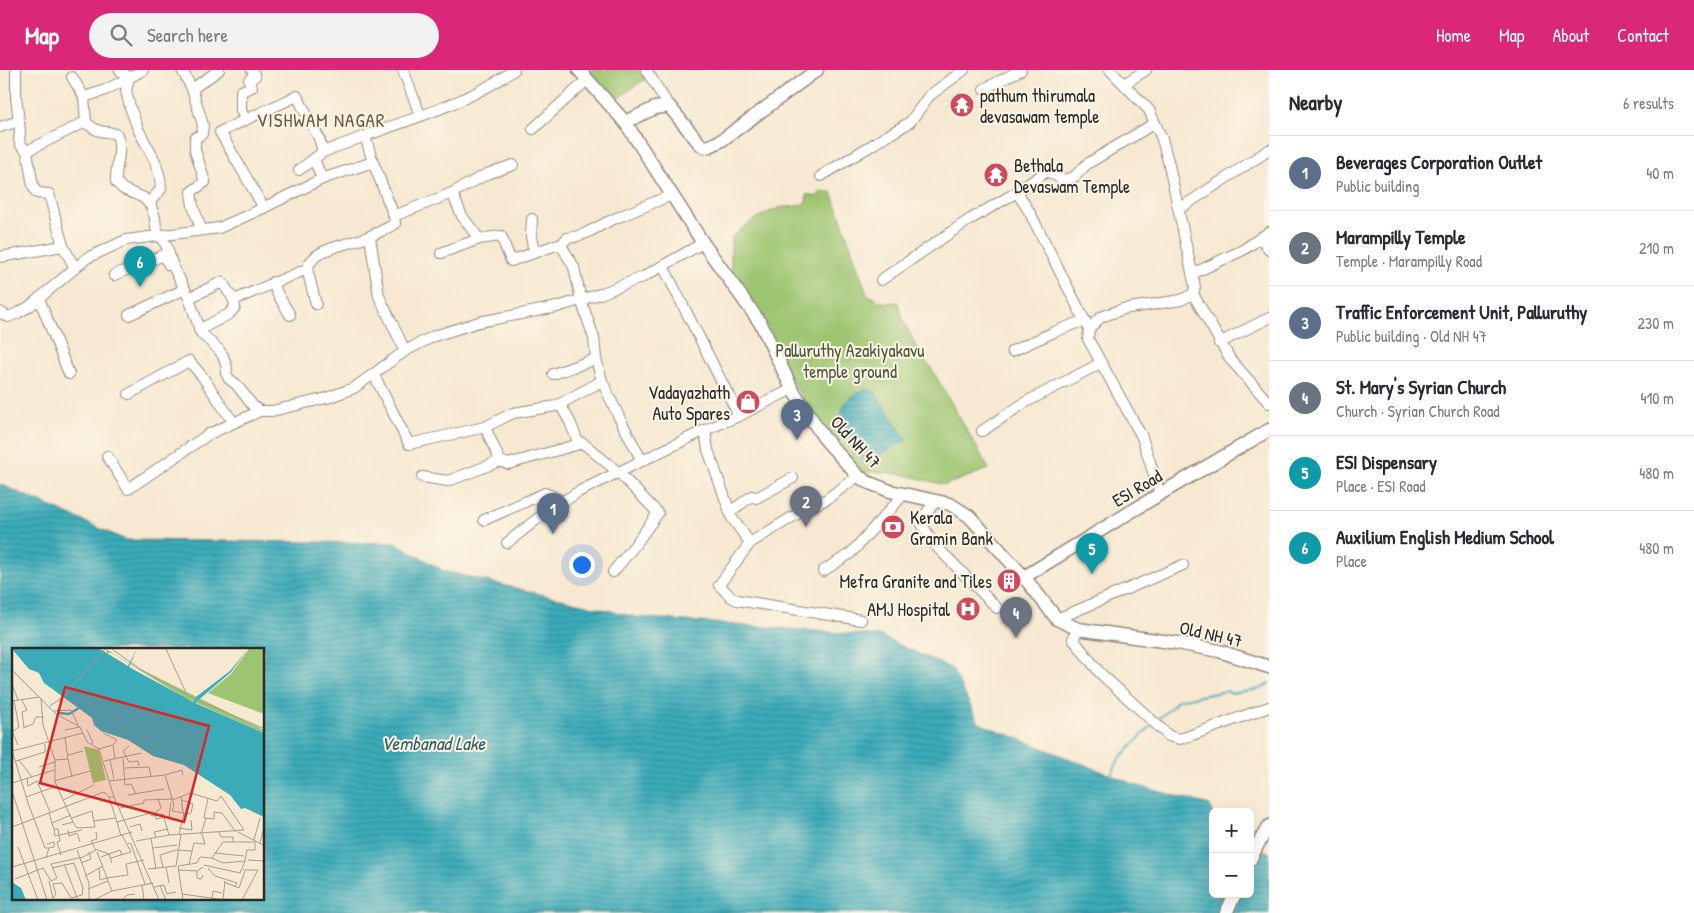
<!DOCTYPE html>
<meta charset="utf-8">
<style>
body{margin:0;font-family:"Patrick Hand",sans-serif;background:#f2f2f3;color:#2b2b33}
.controls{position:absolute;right:15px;bottom:15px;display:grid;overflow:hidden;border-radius:8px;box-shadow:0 5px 20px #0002}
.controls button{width:45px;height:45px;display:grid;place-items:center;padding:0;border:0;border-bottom:1px solid #e1e1e2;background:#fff;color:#2b2b33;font:25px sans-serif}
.you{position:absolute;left:581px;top:494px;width:18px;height:18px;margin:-12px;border:4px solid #fff;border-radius:50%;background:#1a73e8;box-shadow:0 0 0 8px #1a73e833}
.badge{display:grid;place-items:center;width:32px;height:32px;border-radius:50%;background:#db2777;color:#fff;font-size:16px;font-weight:700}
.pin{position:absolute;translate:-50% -41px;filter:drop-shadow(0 1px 2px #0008)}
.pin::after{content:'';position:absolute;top:26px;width:18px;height:15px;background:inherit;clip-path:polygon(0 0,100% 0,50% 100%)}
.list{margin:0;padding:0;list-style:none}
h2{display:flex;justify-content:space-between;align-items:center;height:65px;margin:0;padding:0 20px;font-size:21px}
h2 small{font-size:16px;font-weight:400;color:#7c7c81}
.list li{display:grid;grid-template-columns:32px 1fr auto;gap:15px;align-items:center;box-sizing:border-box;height:75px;padding:0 20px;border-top:1px solid #e1e1e2}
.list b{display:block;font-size:19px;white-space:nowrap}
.list p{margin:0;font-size:16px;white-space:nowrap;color:#7c7c81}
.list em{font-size:16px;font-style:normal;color:#7c7c81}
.icon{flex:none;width:28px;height:28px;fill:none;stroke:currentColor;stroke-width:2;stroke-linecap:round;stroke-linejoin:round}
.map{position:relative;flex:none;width:1269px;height:843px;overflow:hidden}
header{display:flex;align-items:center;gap:30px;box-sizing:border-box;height:70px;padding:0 25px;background:#db2777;color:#fff}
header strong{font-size:24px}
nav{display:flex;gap:28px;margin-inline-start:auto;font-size:18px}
.search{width:350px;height:45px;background:#f2f2f3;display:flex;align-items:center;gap:12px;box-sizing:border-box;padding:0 18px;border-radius:28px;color:#7c7c81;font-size:19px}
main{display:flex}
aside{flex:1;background:#fff}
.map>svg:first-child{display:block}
.park{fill:#9dc571;stroke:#64784e}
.water{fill:url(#water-rules);stroke:#336b72;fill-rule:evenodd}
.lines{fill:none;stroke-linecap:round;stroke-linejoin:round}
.stream{stroke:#3babb9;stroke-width:2}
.minor-casing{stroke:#918a7e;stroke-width:12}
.major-casing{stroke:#918a7e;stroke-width:15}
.minor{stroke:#fff;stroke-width:10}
.major{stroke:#fff;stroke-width:12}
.labels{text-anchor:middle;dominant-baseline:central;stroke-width:4;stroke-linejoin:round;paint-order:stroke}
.poi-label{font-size:18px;fill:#2b2b2b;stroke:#fcf5e5;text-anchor:start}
.park-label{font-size:18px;fill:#4d5940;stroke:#fcf5e5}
.street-label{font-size:18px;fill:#2b2b2b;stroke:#fcf5e5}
.neighbourhood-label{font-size:19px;letter-spacing:1px;fill:#6e5746;stroke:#fcf5e5}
.water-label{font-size:19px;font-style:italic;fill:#315e64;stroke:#fcf5e5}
.inset-river{fill:none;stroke:#3babb9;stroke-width:2.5}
.inset-road{fill:none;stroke:#a59c8f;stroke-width:1}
.view{fill:#d62828;fill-opacity:0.15;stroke:#d62828;stroke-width:2.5}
.inset-edge{fill:none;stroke:#2b2b2b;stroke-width:2.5}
</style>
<header>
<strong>Map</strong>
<div class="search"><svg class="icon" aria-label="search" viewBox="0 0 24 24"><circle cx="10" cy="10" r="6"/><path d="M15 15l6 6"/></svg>Search here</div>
<nav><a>Home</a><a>Map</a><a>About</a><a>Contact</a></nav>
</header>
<main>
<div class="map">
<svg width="1269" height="843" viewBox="0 0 1269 843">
<defs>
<pattern id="water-rules" width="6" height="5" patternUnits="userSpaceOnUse" patternTransform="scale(1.25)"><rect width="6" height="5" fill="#3babb9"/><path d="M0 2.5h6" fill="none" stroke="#328b97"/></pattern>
</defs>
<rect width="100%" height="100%" fill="#fcf5e5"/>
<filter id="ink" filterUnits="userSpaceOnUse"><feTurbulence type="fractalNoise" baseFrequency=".02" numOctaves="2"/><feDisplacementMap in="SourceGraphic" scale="10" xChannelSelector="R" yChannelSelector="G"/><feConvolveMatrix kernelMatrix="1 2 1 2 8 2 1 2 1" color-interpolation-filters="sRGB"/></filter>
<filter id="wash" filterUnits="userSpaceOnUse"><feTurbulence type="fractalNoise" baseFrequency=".0096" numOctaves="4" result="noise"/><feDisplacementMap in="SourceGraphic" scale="20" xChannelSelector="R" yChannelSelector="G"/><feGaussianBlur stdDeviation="1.12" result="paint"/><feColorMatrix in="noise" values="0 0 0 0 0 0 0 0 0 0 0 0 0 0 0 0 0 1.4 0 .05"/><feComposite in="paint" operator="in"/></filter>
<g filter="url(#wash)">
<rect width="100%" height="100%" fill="#f7e8d1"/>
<!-- park -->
<g class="park">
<polygon points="584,0 648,0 651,5 611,33"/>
<path d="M821,122H832L867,224L884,233L898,232L902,247L922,289L930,296L989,399L945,415L901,404L882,402H858L821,360L743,227L731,198V168C749,153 757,146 779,138C790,135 795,139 806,132L807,124L816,127Z"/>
</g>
<!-- water -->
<g class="water">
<path d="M864,319L874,321L907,370L866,393C857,378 834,350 845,333C849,327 858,323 864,319Z"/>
<path d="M0,414L126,470L396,473L444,501L636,547L880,566L952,599L979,653L1139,716L1210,735L1213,746V824H1250V776L1269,782V843H0ZM14,579H264V829H14Z"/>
</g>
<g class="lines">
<!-- stream -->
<g class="stream">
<path d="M1157,650L1174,635L1177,630L1228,621L1229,623H1233C1243,621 1263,621 1269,613"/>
<polyline points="1111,705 1119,689 1152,655"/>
</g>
</g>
</g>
<g filter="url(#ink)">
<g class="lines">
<defs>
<g id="minor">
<path d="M16,0V27L20,61L19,70L21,75L27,81L83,53C89,53 92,58 97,60C104,63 111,61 117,65C123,80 115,97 116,112L123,119L144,128L151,136L155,148L156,158L167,177L172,194L189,228L201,263L219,280L223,286L227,298L226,303L229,309L236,314L253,336L260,341H272L327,328L354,318L405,281L434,266L479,252L557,237L600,224L643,207L703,173"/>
<polyline points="143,0 129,8 126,21 130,37 138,59 155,91 160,108 161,119 149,133"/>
<polyline points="182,0 192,19 219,0"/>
<polyline points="252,0 255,6 249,10 252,17 241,21 241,40 245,50 220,62 264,138"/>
<polyline points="403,0 420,45"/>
<polyline points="646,0 669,36"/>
<polyline points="1110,0 1149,40 1162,69 1169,95 1195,217 1193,224 1230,289 1269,333"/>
<polyline points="72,7 84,27 86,52"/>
<polyline points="1124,14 1146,0"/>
<polyline points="192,19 203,55 202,64 195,68 195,80 205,112 191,122 193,136 201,159"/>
<polyline points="984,19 1021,0"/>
<polyline points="84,27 103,21 129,8 120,0"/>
<polyline points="245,50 297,26 319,68 323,82"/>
<polyline points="0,57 19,51"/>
<polyline points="533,59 587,10"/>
<polyline points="27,81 33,116 37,123 49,124 63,176 75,198"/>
<polyline points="314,89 322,109"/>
<polyline points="373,92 394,146"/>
<polyline points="299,100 323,82 365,66"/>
<polyline points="821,106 910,52 929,26 964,0"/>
<polyline points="1017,122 1030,143 1089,259"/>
<polyline points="452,123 462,146 479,169 501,166 511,191 556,175 561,175 574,197 581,230 594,268 596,289 602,311 619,347 642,391"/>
<polyline points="1179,139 1269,80"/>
<polyline points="532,149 531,166 534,183"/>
<polyline points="370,167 379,226 405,281"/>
<polyline points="1261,167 1269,180"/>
<path d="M561,175L567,168C585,167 597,156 614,149C633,141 652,133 672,125"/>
<polyline points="441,183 479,169"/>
<polyline points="0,187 63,176"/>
<polyline points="663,196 739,346"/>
<polyline points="307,199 316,234"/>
<polyline points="1192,204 1243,180 1269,162"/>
<polyline points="114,205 164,185 169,195"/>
<polyline points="881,210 969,150 1017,122 1047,101 1064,110 1074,107 1087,94 1155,53"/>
<polyline points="273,212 277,223 290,245"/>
<polyline points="39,228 69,304"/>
<polyline points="189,228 222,212 234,230 235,237 229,244 199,260"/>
<path d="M234,230L307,199C314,176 351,175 370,166C378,163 387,158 395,154L394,146L452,123L487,104L513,95"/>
<path d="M0,242L8,247L18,243L30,236L87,188L126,170L219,158L257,141L322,109L373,92L365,66C416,47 470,32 514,0"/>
<polyline points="129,245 185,219"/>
<polyline points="1219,273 1269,248"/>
<polyline points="1012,281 1054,262 1085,250"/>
<polyline points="553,304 596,289"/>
<polyline points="374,305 409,374 485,357 513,343 556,336 602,311"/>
<polyline points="129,324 189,291 202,306 233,352"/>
<polyline points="560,334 570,352 579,374"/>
<polyline points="485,357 500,391 508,394 583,373 619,403 658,443 635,475 613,502"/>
<polyline points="705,360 708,380 732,448 750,473 802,441 827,429 858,406"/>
<polyline points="982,361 1026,332 1101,293"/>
<polyline points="107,386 128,419 209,364 260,341"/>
<polyline points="422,407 448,411 500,391"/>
<polyline points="1160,424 1142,367 1088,269 1089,259 1101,247 1123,239 1181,230 1193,224"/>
<polyline points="936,431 920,451 933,473 997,538"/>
<path d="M730,442C738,437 744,431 752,426L756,428L793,408"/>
<polyline points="484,450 545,423 563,431"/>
<polyline points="507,473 537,449 578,422 705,360 739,346 792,319"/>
<polyline points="750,473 719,515 731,527 737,530 861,550"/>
<polyline points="823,501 851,483 904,424"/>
<polyline points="1057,549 1183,495"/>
<polyline points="1078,559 1073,569 1100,603 1169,666 1179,669 1189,666 1269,637"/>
</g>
<g id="major">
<polyline points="579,0 625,52 703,173 761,254 792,319 824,368 858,406 867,412 890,421 950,434 969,446 1024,507 1057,549 1078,559 1177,573 1219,581 1269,597"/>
<polyline points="625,52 655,38 669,36 699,73 704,77 710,76 722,70 817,0"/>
<polyline points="1024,507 1160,424 1269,360"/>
<polyline points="1250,790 1258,774 1269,756"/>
<polyline points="1226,843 1235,824"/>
</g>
</defs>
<!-- minor casing -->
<use href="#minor" class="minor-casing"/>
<!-- major casing -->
<use href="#major" class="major-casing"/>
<!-- minor -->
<use href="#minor" class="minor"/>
<!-- major -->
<use href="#major" class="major"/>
</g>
</g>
<!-- icons -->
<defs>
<symbol id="temple-disc" viewBox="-11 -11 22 22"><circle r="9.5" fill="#d1495b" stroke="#fcf5e5"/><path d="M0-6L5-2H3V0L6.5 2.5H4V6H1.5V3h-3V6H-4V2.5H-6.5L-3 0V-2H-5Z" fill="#fff"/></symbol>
<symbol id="shop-disc" viewBox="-11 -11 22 22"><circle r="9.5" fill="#d1495b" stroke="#fcf5e5"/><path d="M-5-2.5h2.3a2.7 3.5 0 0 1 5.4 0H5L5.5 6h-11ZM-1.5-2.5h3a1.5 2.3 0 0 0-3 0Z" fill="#fff"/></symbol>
<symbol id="bank-disc" viewBox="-11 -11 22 22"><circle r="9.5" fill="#d1495b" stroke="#fcf5e5"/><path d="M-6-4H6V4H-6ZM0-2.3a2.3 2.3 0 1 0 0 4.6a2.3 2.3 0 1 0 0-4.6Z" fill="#fff"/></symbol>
<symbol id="building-disc" viewBox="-11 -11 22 22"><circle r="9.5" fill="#d1495b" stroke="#fcf5e5"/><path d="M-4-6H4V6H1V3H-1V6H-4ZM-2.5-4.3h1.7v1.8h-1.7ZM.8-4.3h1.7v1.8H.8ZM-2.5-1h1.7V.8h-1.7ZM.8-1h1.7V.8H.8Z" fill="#fff"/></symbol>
<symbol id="hospital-disc" viewBox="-11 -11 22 22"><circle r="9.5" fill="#d1495b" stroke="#fcf5e5"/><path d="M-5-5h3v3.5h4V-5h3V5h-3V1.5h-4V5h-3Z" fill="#fff"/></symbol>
</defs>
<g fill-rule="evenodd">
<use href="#temple-disc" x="948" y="21" width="28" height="28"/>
<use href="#temple-disc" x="982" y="91" width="28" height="28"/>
<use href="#shop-disc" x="734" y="318" width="28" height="28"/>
<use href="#bank-disc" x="879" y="443" width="28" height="28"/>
<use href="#building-disc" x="995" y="497" width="28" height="28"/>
<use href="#hospital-disc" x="954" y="525" width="28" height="28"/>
</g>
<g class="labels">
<!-- poi labels -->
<g class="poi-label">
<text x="980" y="25">pathum thirumala<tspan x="980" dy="21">devasawam temple</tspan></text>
<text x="1014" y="95">Bethala<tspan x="1014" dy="21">Devaswam Temple</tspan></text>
<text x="730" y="322" text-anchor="end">Vadayazhath<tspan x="730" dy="21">Auto Spares</tspan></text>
<text x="910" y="447">Kerala<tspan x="910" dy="21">Gramin Bank</tspan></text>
<text x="992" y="511" text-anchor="end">Mefra Granite and Tiles</text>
<text x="950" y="539" text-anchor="end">AMJ Hospital</text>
</g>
<!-- park labels -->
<g class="park-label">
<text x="850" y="280">Palluruthy Azakiyakavu<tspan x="850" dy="21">temple ground</tspan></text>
</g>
<!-- street labels -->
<g class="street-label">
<text transform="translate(856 372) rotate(47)">Old NH 47</text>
<text transform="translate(1137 418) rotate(-31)">ESI Road</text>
<text transform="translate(1211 564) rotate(13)">Old NH 47</text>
</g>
<!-- neighbourhood labels -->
<g class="neighbourhood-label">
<text x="321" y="50">VISHWAM NAGAR</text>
</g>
<!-- water labels -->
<g class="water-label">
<text x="433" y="673">Vembanad Lake</text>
</g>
</g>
<!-- overview -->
<g transform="translate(12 578)">
<rect width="252" height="252" fill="#f7e8d1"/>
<path d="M237,1H252V66L196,45L219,26Z" fill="#9dc571"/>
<path d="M94,1L122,18L252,82V85L171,49L100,5H95ZM72,98L87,102L94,132L81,135Z" fill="#9dc571"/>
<path d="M0,1H88L116,18L125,1L117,19L181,54L184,49L218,23L236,1L219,24L183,55L252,85V169L233,160L229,161L218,147L172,117L141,108L116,92L89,83L82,77L80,70L32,35L27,25L17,21ZM0,234L9,240L14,252H0Z" fill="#3babb9"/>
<path class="inset-river" d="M47,65L57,66L67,60"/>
<path class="inset-road" d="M100,1L128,21L183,51L253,81M154,1L175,47M0,22L44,66L68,79L75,94L87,101L102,149L147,252M0,36L6,52M29,50L31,77L43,112V134L61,174L50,177M10,52L15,62L10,64L12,79M0,53L27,49M38,58L52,48L93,1M42,63L59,62L66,77M11,80L21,76L24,69H32M53,82L68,79M75,82L81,95L79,96M0,83L6,97M0,84L7,79L2,53M91,85L105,92L101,97M117,98L111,103L117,114L126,113L127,118M87,101L101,97L103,111M0,102L16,155L33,200H37L34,210M0,103L71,85M56,107L71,103M111,110L113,137L119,136L124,146M56,111L60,129M7,112L20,129M43,112L56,111L53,90M98,112L102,131M4,113L33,104V96M92,113L129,105M27,119L43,114M113,120L137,119L139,128M153,127L170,122L171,127M15,130L16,138L25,133L38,164M42,133L78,123M97,133L153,127L162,157L160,163L172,165L167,186M0,135L42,122M0,143L35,252M116,147L152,141M14,149L45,138M97,149L105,174M169,149L171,164M146,150L149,160L143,165L144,171L157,169L159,154M196,150L192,170L202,171V164L210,165L224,184M51,152L82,137M170,152L181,156L179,165L171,167M108,160L132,155V152L163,151L178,145L205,153L209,148L232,182L157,187L124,193M37,165L40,175L59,167M60,170L80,163L83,179L65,180L61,174M81,173L104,170M40,175L42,181H46L48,193L45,194L49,207M0,179L92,144L97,149H102M118,179L128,176L130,183M167,180L180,182L179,172M42,181L43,188L70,182M56,182L57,188L65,185L68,194M84,184L85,191L79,193L83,201L97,206L100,215M207,184L209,189H221V194M226,184L253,198M189,186L194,170M109,188L105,174L139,165V168L151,166L157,187M144,189L142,184L156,181M139,190L144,221M242,192L248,170M116,195L119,196L133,236M248,195L253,175M35,196L42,194V199L37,200M6,199L26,252M141,200L165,197M65,202L77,235V252M85,204L100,243M203,205L232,208M89,209L108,202L110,207M99,210L119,204L110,187M200,210L211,215L233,213L235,202H243V193M236,212L253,213M69,215L79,211L77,204M52,216L66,252M177,216L182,195L193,196L190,186M192,217L228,225L233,213M164,218L169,186M0,219L120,184M151,219L148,207L164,202L180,203M154,219L157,235M40,220L62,215L71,240L70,247L59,250L50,235L41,236L44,246L41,250M87,220L88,232L95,230M196,220L203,228L225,235L223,238M136,221L164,218M167,222L185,223L191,219M185,223V230L189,231L191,227M73,228L91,218M94,230L116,227L114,216L132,212M3,231L31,220L39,233L45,230L39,216L71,209L84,202M37,233L41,250M212,234L227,240L233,223M130,237L132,252M148,238L154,252M142,239L152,237L155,246L164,244M76,241L96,233M170,246L213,252M211,251L213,233M82,252L100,243L141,235M110,252L115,247L123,246M171,252L166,218L185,215L188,209L200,210L211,194H242M200,252L201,243L210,245M230,252L246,222H231"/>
<path class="view" d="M53,39L197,78L172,174L28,135Z"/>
<rect width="252" height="252" class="inset-edge"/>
</g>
</svg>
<div class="controls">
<button>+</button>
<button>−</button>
</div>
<div class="you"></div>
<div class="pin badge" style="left:553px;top:464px;background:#5c6f8a">1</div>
<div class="pin badge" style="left:806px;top:457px;background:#6b7280">2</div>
<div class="pin badge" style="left:797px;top:370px;background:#5c6f8a">3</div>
<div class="pin badge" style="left:1016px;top:568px;background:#6b7280">4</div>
<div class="pin badge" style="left:1092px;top:504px;background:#0f9aa8">5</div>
<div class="pin badge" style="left:140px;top:217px;background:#0f9aa8">6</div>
</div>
<aside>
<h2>Nearby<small>6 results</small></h2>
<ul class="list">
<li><span class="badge" style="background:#5c6f8a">1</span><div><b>Beverages Corporation Outlet</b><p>Public building</p></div><em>40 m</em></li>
<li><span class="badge" style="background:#6b7280">2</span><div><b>Marampilly Temple</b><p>Temple · Marampilly Road</p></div><em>210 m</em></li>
<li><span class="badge" style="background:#5c6f8a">3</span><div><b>Traffic Enforcement Unit, Palluruthy</b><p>Public building · Old NH 47</p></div><em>230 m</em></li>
<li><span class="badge" style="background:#6b7280">4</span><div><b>St. Mary's Syrian Church</b><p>Church · Syrian Church Road</p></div><em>410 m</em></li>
<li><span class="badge" style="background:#0f9aa8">5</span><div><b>ESI Dispensary</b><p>Place · ESI Road</p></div><em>480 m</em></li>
<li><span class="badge" style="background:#0f9aa8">6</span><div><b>Auxilium English Medium School</b><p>Place</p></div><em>480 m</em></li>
</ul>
</aside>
</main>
